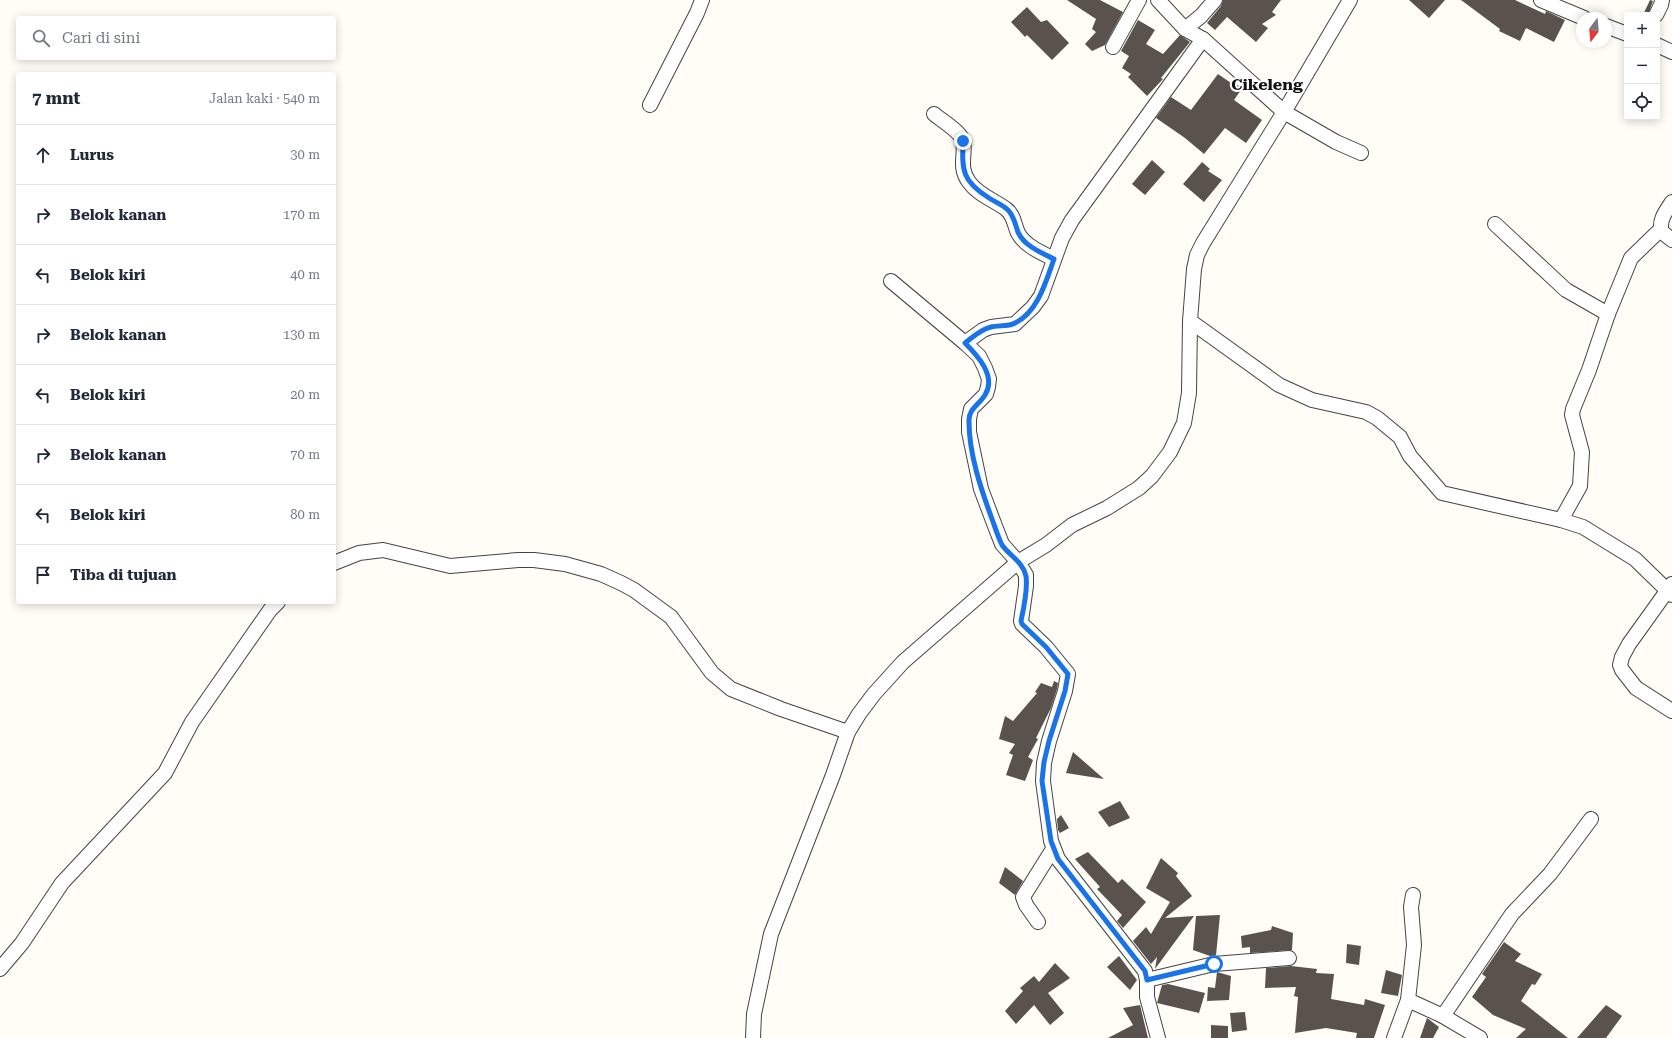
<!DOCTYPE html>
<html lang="id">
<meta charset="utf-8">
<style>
body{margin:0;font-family:"Roboto Serif",serif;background:#f2f2f3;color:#1f2937}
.controls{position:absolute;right:12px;top:12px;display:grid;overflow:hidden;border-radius:4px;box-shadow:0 2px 10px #0003}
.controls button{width:36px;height:36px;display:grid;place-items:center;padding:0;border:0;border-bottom:1px solid #e0e1e3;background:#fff;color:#1f2937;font:20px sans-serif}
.compass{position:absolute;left:1576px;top:12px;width:36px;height:36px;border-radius:50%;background:#fff;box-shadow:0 2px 10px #0003;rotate:196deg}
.stop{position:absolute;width:12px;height:12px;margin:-9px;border:3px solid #1a73e8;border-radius:50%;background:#fff}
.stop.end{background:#1a73e8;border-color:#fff;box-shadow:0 1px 4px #0008}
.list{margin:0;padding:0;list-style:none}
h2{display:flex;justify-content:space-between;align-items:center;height:52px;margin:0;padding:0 16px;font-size:17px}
h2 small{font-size:13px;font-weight:400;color:#747a83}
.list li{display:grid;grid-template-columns:26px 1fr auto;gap:12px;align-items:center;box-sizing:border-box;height:60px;padding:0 16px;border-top:1px solid #e0e1e3}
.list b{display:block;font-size:15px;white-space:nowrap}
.list em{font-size:13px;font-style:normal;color:#747a83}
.icon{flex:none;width:22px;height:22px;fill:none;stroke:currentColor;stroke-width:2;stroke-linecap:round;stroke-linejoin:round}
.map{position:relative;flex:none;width:1672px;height:1038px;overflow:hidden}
.search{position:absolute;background:#fff;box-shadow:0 2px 10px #0003;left:16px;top:16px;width:320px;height:44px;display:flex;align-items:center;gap:10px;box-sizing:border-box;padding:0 14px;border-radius:4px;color:#747a83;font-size:15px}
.panel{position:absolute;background:#fff;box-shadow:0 2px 10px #0003;left:16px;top:72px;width:320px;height:532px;border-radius:4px}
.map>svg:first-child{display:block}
.building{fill:#5a524d}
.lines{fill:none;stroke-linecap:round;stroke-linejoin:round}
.minor-casing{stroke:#444;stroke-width:16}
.minor{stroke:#fff;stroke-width:14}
.route{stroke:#1a73e8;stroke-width:5}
.labels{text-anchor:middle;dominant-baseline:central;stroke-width:4;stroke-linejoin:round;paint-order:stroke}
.quarter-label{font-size:16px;font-weight:bold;fill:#111;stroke:#fff}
</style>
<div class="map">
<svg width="1672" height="1038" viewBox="0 0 1672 1038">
<rect width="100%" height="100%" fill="#fffdf5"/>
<!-- building -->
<g class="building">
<polygon points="1067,0 1100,0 1123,12 1105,45 1092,51 1085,44 1096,32 1092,29 1096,19"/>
<polygon points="1223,0 1281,0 1272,12 1276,15 1262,24 1268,28 1256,42 1227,17 1215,30 1207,23 1221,6"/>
<polygon points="1409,0 1445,0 1429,18"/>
<polygon points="1461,0 1515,0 1545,14 1546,11 1565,20 1554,42 1526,28 1520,41 1499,31 1500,29"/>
<polygon points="1650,0 1653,1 1648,15 1643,15"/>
<polygon points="1027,7 1041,22 1047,20 1069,43 1052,60 1027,35 1025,37 1011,22"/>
<polygon points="1138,20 1155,30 1146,44 1163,54 1180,35 1190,42 1161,78 1163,79 1147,96 1128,77 1131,74 1122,68 1129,56 1121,51"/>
<polygon points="1218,74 1231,83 1243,87 1234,100 1262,120 1246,143 1225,128 1204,154 1185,138 1156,118 1171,97 1191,110"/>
<polygon points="1152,160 1165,172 1145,195 1132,184"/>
<polygon points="1202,162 1210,169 1208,171 1222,180 1204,202 1183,184"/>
<polygon points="1054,681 1058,683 1057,689 1051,708 1036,738 1038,739 1028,757 1033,760 1025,781 1006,775 1013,755 1009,753 1015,744 999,739 1005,716 1013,721 1037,693 1035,692 1041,683 1052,687"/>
<polygon points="1073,752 1104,779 1066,773"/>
<polygon points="1120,801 1130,818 1109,827 1098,812"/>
<polygon points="1061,815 1069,828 1060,833 1058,830 1057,819"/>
<polygon points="1088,852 1118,883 1122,879 1146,902 1123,928 1117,921 1122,915 1097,889 1100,887 1075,859"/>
<polygon points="1161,858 1178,873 1176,876 1192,896 1165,918 1194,916 1155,969 1157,957 1151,964 1133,941 1146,927 1151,934 1170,902 1146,888"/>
<polygon points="1005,867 1023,881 1015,895 999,883"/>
<polygon points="1220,915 1216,955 1210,956 1193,950 1196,916"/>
<polygon points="1272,926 1293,933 1292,950 1250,953 1250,947 1242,948 1241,936 1271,930"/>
<polygon points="1504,942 1521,954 1515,961 1542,974 1535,985 1532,984 1521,1001 1568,1038 1516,1038 1526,1029 1493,1015 1472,997 1486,977 1482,974"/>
<polygon points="1347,944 1361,946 1359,965 1346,963"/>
<polygon points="1119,956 1137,980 1130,990 1107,967"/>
<polygon points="1055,963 1070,978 1048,993 1064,1013 1050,1025 1034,1005 1016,1024 1005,1011 1023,991 1020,988 1034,976 1039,982"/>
<polygon points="1291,966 1317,969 1316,973 1334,974 1331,999 1364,1005 1365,999 1385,1005 1374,1038 1356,1038 1357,1033 1326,1028 1295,1033 1298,997 1294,996 1296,987 1265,988 1266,968"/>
<polygon points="1386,970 1402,975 1398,996 1381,993"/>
<polygon points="1217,972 1231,976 1229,1000 1207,1001 1208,987 1215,988"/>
<polygon points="1168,984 1205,993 1199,1013 1157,1003 1162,985"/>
<polygon points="1140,1005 1148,1038 1108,1038 1133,1025 1123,1008"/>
<polygon points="1606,1005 1622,1016 1606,1038 1577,1038"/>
<polygon points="1245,1012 1247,1030 1232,1032 1230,1013"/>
<polygon points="1427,1018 1439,1027 1433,1038 1420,1038"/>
<polygon points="1211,1025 1228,1026 1228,1038 1211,1038"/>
</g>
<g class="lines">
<defs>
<g id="minor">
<polyline points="1158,0 1185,29 1203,39 1284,112 1336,142 1361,153"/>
<polyline points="1541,0 1584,18"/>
<polyline points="1656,15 1661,5 1662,0"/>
<polyline points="1606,26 1627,34"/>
<polyline points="1185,29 1201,16 1215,0"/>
<polyline points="1657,45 1672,52"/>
<polyline points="1113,47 1139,0"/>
<polyline points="650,105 697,13 702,0"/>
<path d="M934,114C941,120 961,132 963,141C966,155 958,167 969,182C978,195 994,200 1006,209C1014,215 1014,224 1018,233C1025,246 1042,253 1054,259"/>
<path d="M1672,202C1666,211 1658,221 1662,232L1672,240"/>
<polyline points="1495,224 1566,290 1608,314"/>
<polyline points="891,281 965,343 979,356 985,368 989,379 988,387 986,394 971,409 969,419 969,432 981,489 995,526 1002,544 1018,562 1026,575 1026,586 1021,621 1022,624 1046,647 1068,674 1065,691 1049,741 1044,763 1043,781 1051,841 1058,859 1145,971 1147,980 1147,997 1158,1038"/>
<polyline points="1190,321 1279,385 1312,400 1366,412 1377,418 1400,437 1410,456 1442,493 1561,520 1583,527 1635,559 1672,595"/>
<polyline points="965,343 983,330 991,327 1015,324 1033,307 1041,296 1062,238 1072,220 1203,39"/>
<polyline points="1561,520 1580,486 1582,452 1572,415 1573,409 1589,370 1608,314 1631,258 1661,229"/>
<polyline points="334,563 359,553 383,550 450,566 518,560 534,560 565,564 601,574 621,583 634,590 671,617 712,673 731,689 781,709 848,732"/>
<polyline points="1672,584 1629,644 1622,657 1620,665 1622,670 1636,688 1672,711"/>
<polyline points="1038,922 1026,905 1023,897 1053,849"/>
<polyline points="0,969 22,943 62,883 165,773 192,722 270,610 278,602"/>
<polyline points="1147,980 1214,964 1289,958"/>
<polyline points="1408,1000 1443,1016 1480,1038"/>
<polyline points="1443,1016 1512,914 1550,874 1591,819"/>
<polyline points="753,1038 754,1014 771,934 833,775 848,732 859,714 874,694 903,662 1018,562 1046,545 1072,525 1107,508 1139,488 1152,476 1170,452 1184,423 1189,393 1190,321 1194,269 1197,255 1203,243 1284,112 1350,0"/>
<polyline points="1394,1038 1408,1000 1414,945 1411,907 1413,895"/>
</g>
</defs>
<!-- minor casing -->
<use href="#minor" class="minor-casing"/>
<!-- minor -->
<use href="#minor" class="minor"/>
</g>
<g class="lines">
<!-- route -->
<path class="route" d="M963,141C962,171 962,181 989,198C995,202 1003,205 1008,210C1014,216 1015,224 1018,232C1024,246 1042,253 1054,259C1046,281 1038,312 1015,323C1008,327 998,325 991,327C981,329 973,337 965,343C977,355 997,376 985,395C979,405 968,409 969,422C969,454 981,489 992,519C995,527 998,537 1002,545C1009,555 1023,562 1026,576C1028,589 1024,607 1021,621L1022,624L1046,647L1068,674L1065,691L1049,741L1044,762L1042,781L1051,841L1058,859L1145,971L1147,980L1214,964"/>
</g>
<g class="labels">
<!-- quarter labels -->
<g class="quarter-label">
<text x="1267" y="84">Cikeleng</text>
</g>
</g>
</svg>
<div class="controls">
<button>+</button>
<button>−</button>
<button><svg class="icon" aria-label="locate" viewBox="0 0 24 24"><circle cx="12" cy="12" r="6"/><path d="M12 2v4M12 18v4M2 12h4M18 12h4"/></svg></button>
</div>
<svg class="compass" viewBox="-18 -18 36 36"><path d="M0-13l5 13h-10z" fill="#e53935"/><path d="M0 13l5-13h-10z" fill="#747a83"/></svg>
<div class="stop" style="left:1214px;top:964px"></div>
<div class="stop end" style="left:963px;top:141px"></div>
<div class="search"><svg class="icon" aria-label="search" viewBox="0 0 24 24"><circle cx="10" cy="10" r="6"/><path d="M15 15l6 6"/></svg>Cari di sini</div>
<section class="panel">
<h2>7 mnt<small>Jalan kaki · 540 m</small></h2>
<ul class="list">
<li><svg class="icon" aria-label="ahead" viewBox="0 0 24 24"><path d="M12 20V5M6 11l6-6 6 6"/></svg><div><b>Lurus</b></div><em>30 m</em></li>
<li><svg class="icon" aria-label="right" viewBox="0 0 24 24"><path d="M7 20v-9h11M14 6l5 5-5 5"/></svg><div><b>Belok kanan</b></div><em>170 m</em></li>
<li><svg class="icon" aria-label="left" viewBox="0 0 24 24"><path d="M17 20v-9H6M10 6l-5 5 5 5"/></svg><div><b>Belok kiri</b></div><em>40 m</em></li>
<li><svg class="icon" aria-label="right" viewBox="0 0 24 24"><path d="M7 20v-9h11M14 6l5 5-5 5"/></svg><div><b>Belok kanan</b></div><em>130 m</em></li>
<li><svg class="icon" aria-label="left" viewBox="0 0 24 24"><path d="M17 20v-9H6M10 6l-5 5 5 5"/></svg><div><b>Belok kiri</b></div><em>20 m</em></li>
<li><svg class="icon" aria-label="right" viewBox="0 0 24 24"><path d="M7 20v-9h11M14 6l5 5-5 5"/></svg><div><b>Belok kanan</b></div><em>70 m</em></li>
<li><svg class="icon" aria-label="left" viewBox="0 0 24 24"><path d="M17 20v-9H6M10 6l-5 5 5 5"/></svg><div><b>Belok kiri</b></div><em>80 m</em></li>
<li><svg class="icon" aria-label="arrive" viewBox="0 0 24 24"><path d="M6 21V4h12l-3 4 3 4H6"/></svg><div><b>Tiba di tujuan</b></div></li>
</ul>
</section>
</div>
